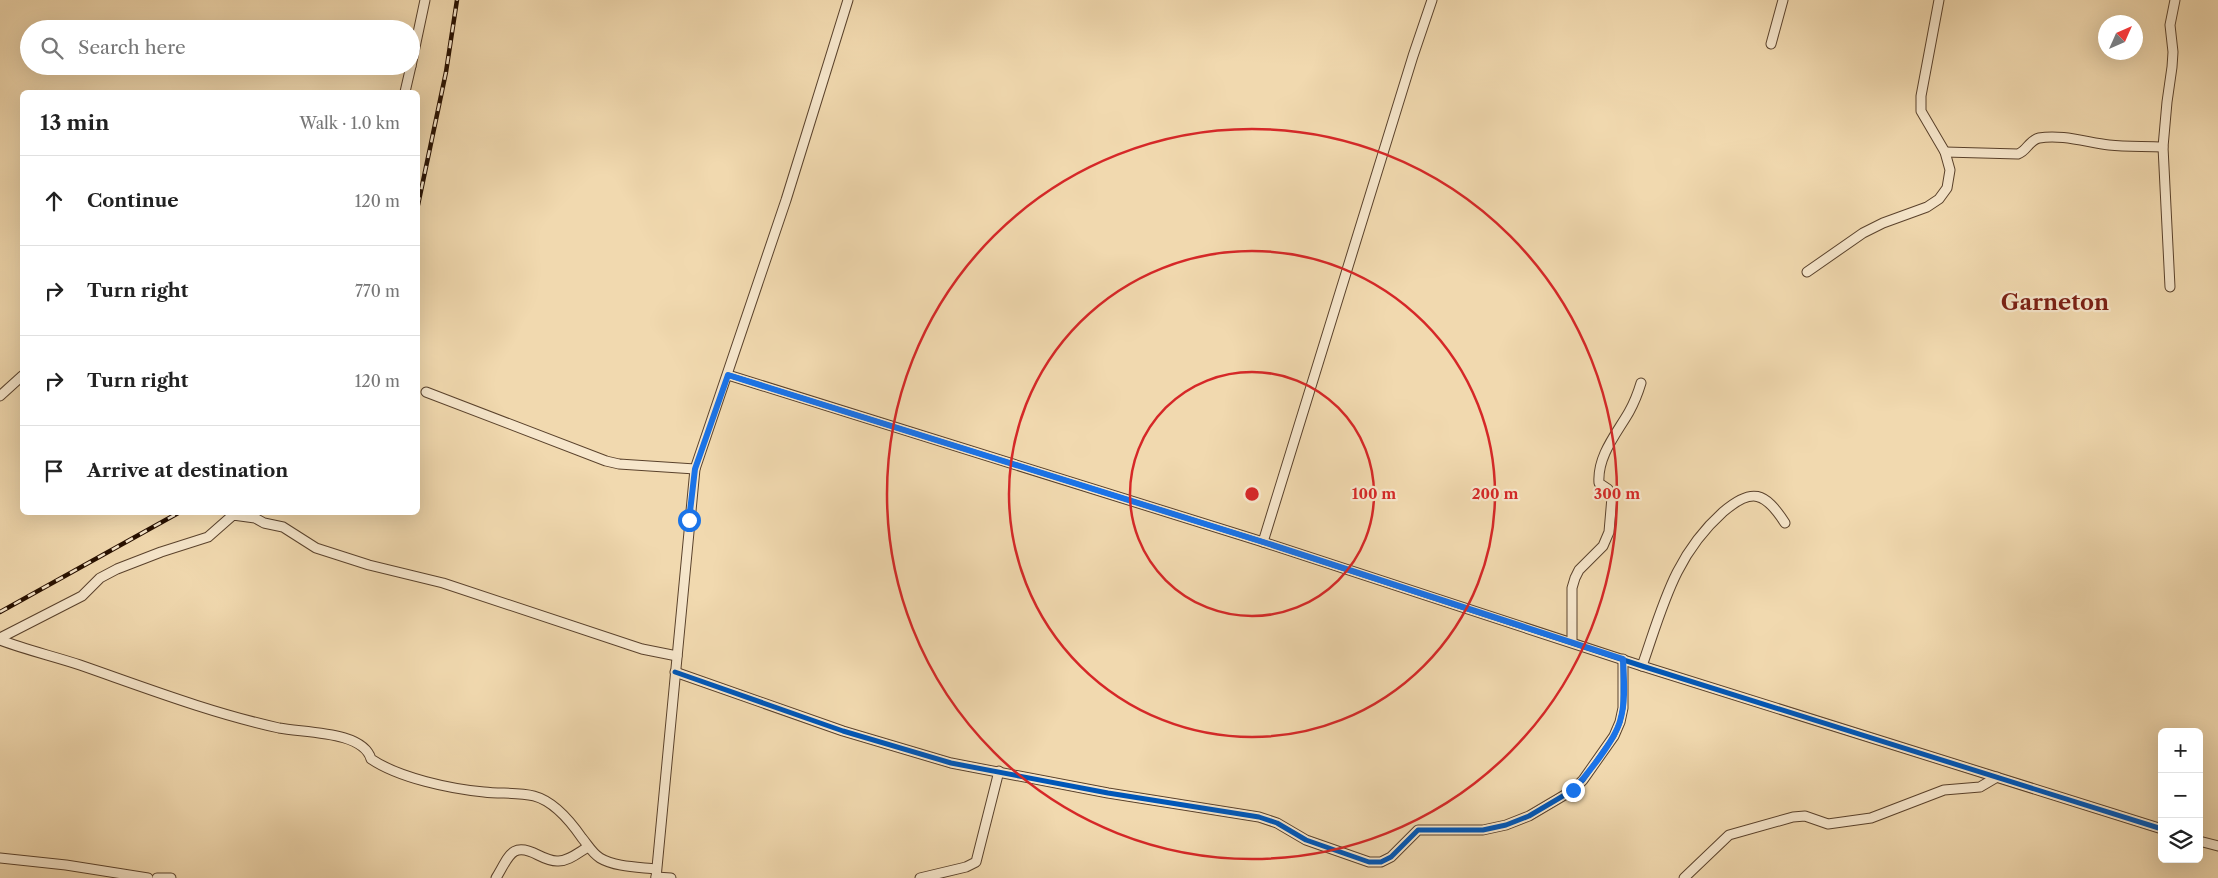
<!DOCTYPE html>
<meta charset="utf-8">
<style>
body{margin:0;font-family:"Libre Caslon Text",serif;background:#f6f6f6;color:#222}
.controls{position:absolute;right:15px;bottom:15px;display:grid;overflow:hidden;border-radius:8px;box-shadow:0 5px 20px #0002}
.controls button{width:45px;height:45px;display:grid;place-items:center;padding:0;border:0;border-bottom:1px solid #e0e0e0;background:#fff;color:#222;font:25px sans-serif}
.compass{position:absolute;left:2098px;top:15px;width:45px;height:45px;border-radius:50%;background:#fff;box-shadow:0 5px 20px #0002;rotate:45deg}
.stop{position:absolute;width:15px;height:15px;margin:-11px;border:4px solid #1a73e8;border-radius:50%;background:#fff}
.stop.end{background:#1a73e8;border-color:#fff;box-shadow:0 1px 5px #0008}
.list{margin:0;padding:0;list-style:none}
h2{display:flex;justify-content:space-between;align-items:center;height:65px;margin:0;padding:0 20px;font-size:21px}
h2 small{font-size:16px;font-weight:400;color:#767676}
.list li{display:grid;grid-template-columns:32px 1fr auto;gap:15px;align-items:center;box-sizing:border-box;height:90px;padding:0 20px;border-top:1px solid #e0e0e0}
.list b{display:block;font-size:19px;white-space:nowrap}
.list em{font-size:16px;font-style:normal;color:#767676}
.icon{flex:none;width:28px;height:28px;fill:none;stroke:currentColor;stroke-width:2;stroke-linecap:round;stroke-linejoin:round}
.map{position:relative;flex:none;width:2218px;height:878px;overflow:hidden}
.search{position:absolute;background:#fff;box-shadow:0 5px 20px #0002;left:20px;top:20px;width:400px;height:55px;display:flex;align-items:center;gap:12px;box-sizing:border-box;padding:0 18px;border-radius:28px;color:#767676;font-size:19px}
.panel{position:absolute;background:#fff;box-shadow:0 5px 20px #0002;left:20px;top:90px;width:400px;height:425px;border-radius:8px}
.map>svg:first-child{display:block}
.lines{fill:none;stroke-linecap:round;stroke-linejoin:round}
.street-casing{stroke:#5a422c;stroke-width:11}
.street{stroke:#f6e6cb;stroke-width:9}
.rail-casing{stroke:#271000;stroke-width:4.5}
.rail{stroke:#f6e6cb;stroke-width:2.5;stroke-dasharray:8;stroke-linecap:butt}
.cycleway-casing{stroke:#f6e6cb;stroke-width:8}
.cycleway{stroke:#0057b8;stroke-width:5}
.route{stroke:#1a73e8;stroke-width:6}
.ring{fill:none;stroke:#d62828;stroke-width:2.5}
.labels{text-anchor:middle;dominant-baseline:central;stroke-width:4.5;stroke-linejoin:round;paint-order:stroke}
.district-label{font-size:22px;font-weight:bold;fill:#7a1f14;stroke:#f6e6cb}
.centre{fill:#d62828;stroke:#f6e6cb;stroke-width:2.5}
.ring-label{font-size:15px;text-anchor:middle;font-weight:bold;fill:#d62828;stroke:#f6e6cb;stroke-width:4.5;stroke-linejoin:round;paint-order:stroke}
</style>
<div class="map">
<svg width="2218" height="878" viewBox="0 0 2218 878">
<rect width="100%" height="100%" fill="#f1d9af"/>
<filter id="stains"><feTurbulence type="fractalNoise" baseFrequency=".004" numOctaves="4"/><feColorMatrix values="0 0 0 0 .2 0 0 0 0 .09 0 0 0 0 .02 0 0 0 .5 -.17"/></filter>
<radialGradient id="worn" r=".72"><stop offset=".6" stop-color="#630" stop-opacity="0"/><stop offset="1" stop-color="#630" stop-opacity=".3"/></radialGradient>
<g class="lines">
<defs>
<g id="street">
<polyline points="1771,44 1783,0"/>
<polyline points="411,66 425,0"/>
<polyline points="405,92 411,66"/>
<path d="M1945,152L2018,154C2027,151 2029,140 2039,138C2061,134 2086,142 2109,145C2127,147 2145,146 2163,147"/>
<polyline points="1807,272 1863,233 1883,223 1927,207 1939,199 1947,188 1950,170 1945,152 1921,111 1921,96 1939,0"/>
<polyline points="2170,287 2163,147 2167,102 2172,67 2173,52 2170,25 2175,0"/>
<polyline points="728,375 1263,542 1642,666 2162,829"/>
<polyline points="426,392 606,461 619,464 695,469"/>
<polyline points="0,396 22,376"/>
<polyline points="1263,542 1413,56 1432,0"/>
<polyline points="0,638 82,596 100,578 117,569 161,552 208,537 233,515 255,518 264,523 283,527 316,548 369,565 443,583 642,649 677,656"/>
<path d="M0,640C26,650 53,656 80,665C146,688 211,713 279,728C305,733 363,731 371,759C399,778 451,789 484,792C500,794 518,792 534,796C553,801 571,822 582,838C588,845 592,853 600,858C615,867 639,867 656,869"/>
<path d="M1572,642V588L1575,578L1579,570L1603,546L1609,532L1612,497L1608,489L1599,483C1597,456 1617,433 1629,412C1634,403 1638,393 1641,383"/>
<path d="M1642,666C1663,606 1674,556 1723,512C1752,487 1765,492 1785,523"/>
<polyline points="675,672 843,731 951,763 1108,793 1259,817 1277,823 1306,840 1369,862 1381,862 1391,857 1418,830 1483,830 1506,825 1529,816 1573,790 1583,780 1614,736 1620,722 1623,708 1623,659"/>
<polyline points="2199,841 2218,846"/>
<polyline points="0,858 66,865 148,878"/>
<polyline points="656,877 671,878"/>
<polyline points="157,878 171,878"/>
<path d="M496,878C509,857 511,841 538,855C544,858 550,861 557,861C568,862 579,852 588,847"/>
<polyline points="656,878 695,469 786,200 848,0"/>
<polyline points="920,878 966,867 976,862 999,771"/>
<polyline points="1684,878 1729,835 1793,817 1805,816 1828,824 1871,818 1944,790 1980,787 1997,777"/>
</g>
</defs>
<!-- street casing -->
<use href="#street" class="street-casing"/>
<!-- street -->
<use href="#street" class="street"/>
<defs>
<g id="rail">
<polyline points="418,205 446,72 457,0"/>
<polyline points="0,612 180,512"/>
</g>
</defs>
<!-- rail casing -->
<use href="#rail" class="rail-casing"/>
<!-- rail -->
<use href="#rail" class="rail"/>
<defs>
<g id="cycleway">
<polyline points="728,375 1263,542 1642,666 2162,829"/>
<polyline points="675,672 843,731 951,763 1108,793 1259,817 1277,823 1306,840 1369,862 1381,862 1391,857 1418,830 1483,830 1506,825 1529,816 1573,790 1583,780 1614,736 1620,722 1623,708 1623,659"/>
</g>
</defs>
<!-- cycleway casing -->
<use href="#cycleway" class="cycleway-casing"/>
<!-- cycleway -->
<use href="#cycleway" class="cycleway"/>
</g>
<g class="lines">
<!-- route -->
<path class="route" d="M689,520L695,469L728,375L1263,542L1623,659C1624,680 1626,701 1620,721C1615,740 1587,775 1573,790"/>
</g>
<!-- distance rings -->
<g class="ring">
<circle cx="1252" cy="494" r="122"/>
<circle cx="1252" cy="494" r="243"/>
<circle cx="1252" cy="494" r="365"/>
</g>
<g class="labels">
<!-- district labels -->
<g class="district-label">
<text x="2055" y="302">Garneton</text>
</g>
</g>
<circle cx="1252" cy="494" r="8" class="centre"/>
<g class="ring-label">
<text x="1374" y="499">100 m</text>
<text x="1495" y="499">200 m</text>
<text x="1617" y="499">300 m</text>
</g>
<rect width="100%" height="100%" filter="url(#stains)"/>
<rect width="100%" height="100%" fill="url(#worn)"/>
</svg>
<div class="controls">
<button>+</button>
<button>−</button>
<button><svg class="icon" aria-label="layers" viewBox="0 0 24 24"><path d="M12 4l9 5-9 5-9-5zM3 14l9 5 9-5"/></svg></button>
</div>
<svg class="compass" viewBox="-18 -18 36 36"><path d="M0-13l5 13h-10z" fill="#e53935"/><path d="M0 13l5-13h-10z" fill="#767676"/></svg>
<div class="stop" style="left:689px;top:520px"></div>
<div class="stop end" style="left:1573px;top:790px"></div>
<div class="search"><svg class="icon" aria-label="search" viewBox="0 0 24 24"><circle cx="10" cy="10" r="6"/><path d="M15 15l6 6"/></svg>Search here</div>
<section class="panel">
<h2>13 min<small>Walk · 1.0 km</small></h2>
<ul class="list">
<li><svg class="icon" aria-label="ahead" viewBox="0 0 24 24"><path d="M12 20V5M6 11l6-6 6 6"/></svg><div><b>Continue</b></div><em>120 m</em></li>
<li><svg class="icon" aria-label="right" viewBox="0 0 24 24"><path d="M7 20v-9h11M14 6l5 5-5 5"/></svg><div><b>Turn right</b></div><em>770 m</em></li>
<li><svg class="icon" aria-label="right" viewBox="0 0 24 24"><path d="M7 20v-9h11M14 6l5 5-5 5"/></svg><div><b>Turn right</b></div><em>120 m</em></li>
<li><svg class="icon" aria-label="arrive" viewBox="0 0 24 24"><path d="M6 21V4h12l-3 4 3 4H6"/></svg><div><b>Arrive at destination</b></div></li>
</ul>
</section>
</div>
